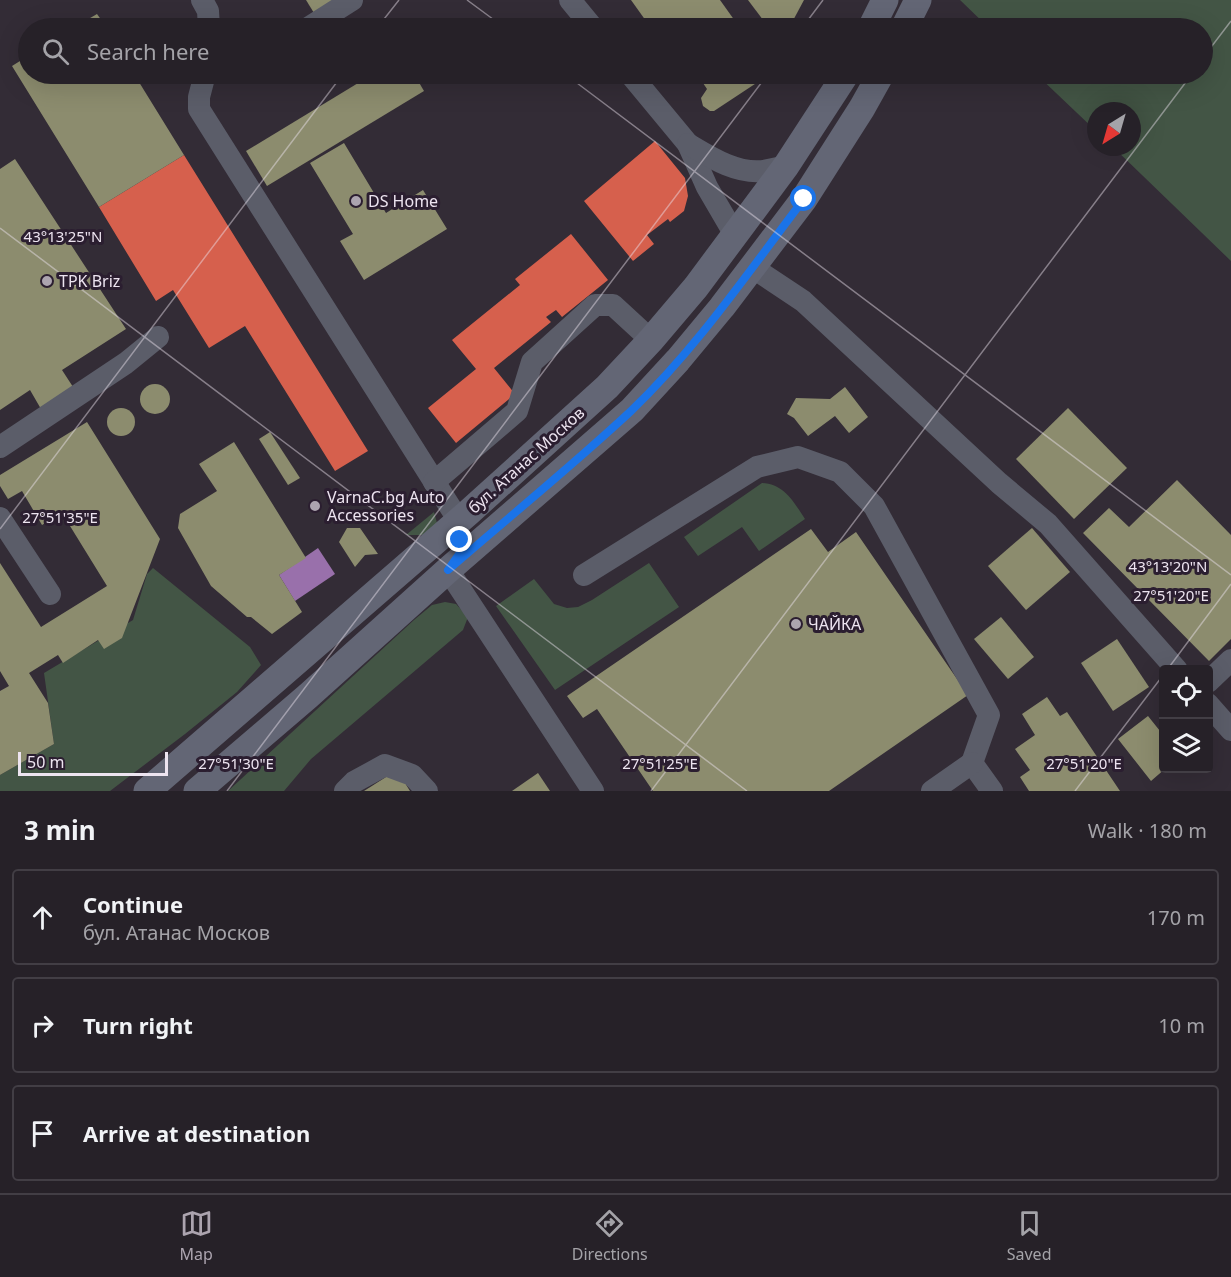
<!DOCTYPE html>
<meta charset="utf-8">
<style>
body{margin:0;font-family:"Noto Sans",sans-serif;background:#322e34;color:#f1f3f6}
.controls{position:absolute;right:18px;bottom:18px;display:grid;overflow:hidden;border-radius:6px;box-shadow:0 6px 24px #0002}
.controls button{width:54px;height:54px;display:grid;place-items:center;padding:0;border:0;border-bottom:2px solid #423e45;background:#262128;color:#f1f3f6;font:30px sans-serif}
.compass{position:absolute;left:1087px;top:102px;width:54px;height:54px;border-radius:50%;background:#262128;box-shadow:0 6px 24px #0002;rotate:217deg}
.scale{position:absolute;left:18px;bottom:15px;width:150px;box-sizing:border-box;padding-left:6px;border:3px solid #ede4f0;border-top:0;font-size:16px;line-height:21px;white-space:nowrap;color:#ede4f0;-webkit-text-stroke:4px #2b1e30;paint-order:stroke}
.stop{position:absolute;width:18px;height:18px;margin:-14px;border:4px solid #1a73e8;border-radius:50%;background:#fff}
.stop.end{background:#1a73e8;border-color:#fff;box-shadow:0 2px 6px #0008}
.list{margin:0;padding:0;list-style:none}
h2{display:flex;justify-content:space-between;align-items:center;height:78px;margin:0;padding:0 24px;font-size:26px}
h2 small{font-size:20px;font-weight:400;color:#a4a3a8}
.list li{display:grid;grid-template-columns:39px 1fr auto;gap:18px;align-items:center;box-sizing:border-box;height:96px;margin:0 12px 12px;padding:0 12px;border:2px solid #423e45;border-radius:6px}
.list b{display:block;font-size:22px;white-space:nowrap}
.list p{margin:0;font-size:20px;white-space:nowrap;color:#a4a3a8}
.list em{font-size:20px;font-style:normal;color:#a4a3a8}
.icon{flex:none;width:33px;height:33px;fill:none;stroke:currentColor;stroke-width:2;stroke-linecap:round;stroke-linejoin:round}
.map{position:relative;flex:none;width:1231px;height:791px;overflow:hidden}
.search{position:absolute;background:#262128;box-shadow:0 6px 24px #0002;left:18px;right:18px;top:18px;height:66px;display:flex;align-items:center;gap:15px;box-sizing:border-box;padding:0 21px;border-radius:33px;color:#a4a3a8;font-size:22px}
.sheet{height:402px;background:#262128}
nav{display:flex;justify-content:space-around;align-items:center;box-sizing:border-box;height:84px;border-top:2px solid #423e45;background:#262128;font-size:16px;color:#a4a3a8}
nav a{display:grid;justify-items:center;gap:3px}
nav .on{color:#aca4af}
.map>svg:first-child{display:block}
.green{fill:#435545}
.shops{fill:#d6604d}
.offices{fill:#9970ab}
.industry{fill:#8c8c6e}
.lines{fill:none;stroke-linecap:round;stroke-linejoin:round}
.minor{stroke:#5b5d69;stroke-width:22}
.major{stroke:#636675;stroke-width:27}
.route{stroke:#1a73e8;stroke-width:8}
.ticks{fill:none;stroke:#ede4f0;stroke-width:1.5;stroke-opacity:0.45}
.poi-dot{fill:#aca4af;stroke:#2b1e30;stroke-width:2}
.labels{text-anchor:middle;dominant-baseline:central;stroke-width:6;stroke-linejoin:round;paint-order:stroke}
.poi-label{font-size:16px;fill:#ede4f0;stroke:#2b1e30;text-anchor:start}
.street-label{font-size:16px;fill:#ede4f0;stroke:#2b1e30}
.ticks-label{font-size:15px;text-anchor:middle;fill:#ede4f0;stroke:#2b1e30;stroke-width:6;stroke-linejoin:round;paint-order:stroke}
</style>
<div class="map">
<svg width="1231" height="791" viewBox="0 0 1231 791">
<rect width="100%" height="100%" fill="#332c36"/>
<!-- green -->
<g class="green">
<polygon points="960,0 1231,0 1231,261 1113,147 1132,147 1132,111 1096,111 1096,131 1036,74 1202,74 1202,28 989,28"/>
<path d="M762,483C784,484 794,502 805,519L759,551L742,527L698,556L684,537Z"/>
<polygon points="434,512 437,523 425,535 406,535"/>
<polygon points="649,563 679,607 555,690 496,606 534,579 554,604 567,608 578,607 592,600"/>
<polygon points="153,568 250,647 261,665 237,692 185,734 110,791 0,791 0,775 54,744 44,673 133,620 147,574"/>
<polygon points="445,602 456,604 468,617 463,630 311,759 284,791 228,791 414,620 432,605"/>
</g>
<!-- shops -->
<g class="shops">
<polygon points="655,141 685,178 688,196 684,211 670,222 668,219 647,235 654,244 633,261 584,201"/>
<polygon points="184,155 368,451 335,471 245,326 209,348 173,290 156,301 99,207"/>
<polygon points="571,234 608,280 562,317 556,310 546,317 551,322 494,368 515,394 456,443 428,408 476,369 452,340 520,285 515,279"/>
</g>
<!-- offices -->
<polygon class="offices" points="318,548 335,574 295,601 279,575"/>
<!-- industry -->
<g class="industry">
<polygon points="306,0 336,0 314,13"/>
<polygon points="631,0 720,0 740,28 651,28"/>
<polygon points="748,0 804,0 789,28 769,28"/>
<polygon points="97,14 107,28 73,28"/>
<polygon points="28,56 28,74 134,74 184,155 99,207 12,66"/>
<polygon points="373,74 414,74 424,91 267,186 246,151"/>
<polygon points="682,74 770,74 714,111 710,111 703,106 701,98 707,89 697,74 687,81"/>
<polygon points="344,143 386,213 423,190 447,229 364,280 340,241 353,234 310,163"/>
<polygon points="15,159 126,329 62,370 75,390 41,409 30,390 0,410 0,169"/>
<circle cx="155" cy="399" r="15"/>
<polygon points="845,387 868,417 849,433 835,416 808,436 794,418 787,414 796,398 830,399"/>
<circle cx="121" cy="422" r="14"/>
<polygon points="1068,408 1127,468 1074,519 1016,459"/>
<polygon points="87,422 160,539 122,638 104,649 98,640 63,663 58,655 29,673 48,703 54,744 0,775 0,691 9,686 0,671 0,563 41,627 107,586 62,513 42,525 22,491 8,499 0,486 0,475"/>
<polygon points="270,432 300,478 288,485 259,439"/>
<polygon points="234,442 306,558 279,575 302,612 272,634 251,617 247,617 211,586 178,528 180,514 217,491 199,464"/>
<polygon points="1177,480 1231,535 1231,639 1209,661 1083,533 1109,508 1129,527"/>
<polygon points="347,528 360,528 378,554 365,555 355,567 339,542"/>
<polygon points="1032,528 1070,572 1026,610 988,566"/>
<polygon points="811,529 828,552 856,532 968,695 829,791 653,791 597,709 583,718 567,696"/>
<polygon points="1001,617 1034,657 1008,679 974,639"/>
<polygon points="1117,639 1149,687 1113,711 1081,663"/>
<polygon points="1047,697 1060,716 1067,712 1120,791 1029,791 1020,777 1030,770 1015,749 1035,735 1022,714"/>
<polygon points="1148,716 1164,736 1164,768 1166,768 1151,781 1118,739"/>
<polygon points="397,770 410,791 364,791"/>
<polygon points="538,773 550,791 512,791"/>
</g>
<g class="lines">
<!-- minor -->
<g class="minor">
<polyline points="202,0 208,11 209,28"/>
<polyline points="570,0 593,28"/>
<polyline points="308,28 352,0"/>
<polyline points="205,74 199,97 199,109 459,521"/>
<polyline points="630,74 688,144 707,187 735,235"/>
<path d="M688,144C710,157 736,174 763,171C770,170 778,168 786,166"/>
<polyline points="752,267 803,301 999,483 1048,524 1177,670"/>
<polyline points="0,447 126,363 158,337"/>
<polyline points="434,482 517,411 532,362 595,305 613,305 651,340"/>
<polyline points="0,518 50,594"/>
<polyline points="448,570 593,791"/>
<polyline points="584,575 757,467 798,457 840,472 874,506 989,715 972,763 992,791"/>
<polyline points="1208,682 1231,660"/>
<polyline points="1208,704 1231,730"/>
<polyline points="345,791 354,782 385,765 412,775 427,791"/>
<polyline points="932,791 972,763"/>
</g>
<!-- major -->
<g class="major">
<polyline points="871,28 885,0"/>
<polyline points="904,28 918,0"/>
<polyline points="147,791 469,512 607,387 651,340 696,287 786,166 846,74"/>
<polyline points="197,791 308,696 448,570 632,410 678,360 722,307 804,199 862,108 881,74"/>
</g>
</g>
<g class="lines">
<!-- route -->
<path class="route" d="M460,540L462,550L448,570C509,517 572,466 631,411C697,348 749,271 804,199"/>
</g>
<!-- ticks -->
<path class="ticks" d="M467,0L505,28M377,28L399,0M802,28L823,0M1202,59L1231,21M565,74L1231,575M0,228L747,791M0,529L343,74M1167,670L1231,584M227,791L768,74M651,791L1192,74M1075,791L1164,674"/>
<!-- markers -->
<g class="poi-dot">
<circle cx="356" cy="201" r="6"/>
<circle cx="47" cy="281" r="6"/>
<circle cx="315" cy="506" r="6"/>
<circle cx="796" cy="624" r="6"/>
</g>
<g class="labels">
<!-- poi labels -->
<g class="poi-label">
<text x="368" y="201">DS Home</text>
<text x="59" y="281">TPK Briz</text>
<text x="327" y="497">VarnaC.bg Auto<tspan x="327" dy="18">Accessories</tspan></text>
<text x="808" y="624">ЧАЙКА</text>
</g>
<!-- street labels -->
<g class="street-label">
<text transform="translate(526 460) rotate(-42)">бул. Атанас Москов</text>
</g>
</g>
<g class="ticks-label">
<text x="63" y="242">43°13'25"N</text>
<text x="60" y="523">27°51'35"E</text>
<text x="1168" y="572">43°13'20"N</text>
<text x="1171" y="601">27°51'20"E</text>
<text x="236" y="769">27°51'30"E</text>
<text x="660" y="769">27°51'25"E</text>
<text x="1084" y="769">27°51'20"E</text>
</g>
</svg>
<div class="controls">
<button><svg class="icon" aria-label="locate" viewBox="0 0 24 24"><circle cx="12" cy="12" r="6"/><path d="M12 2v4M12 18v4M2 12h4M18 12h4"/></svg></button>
<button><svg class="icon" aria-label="layers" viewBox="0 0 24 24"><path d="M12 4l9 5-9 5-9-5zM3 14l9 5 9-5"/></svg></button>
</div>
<svg class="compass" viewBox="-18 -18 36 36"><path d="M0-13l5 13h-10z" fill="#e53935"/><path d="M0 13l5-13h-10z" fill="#a4a3a8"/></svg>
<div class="scale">50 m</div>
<div class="stop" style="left:804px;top:199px"></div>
<div class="stop end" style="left:460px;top:540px"></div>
<div class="search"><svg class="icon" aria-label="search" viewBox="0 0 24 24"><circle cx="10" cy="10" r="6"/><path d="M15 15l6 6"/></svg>Search here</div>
</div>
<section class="sheet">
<h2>3 min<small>Walk · 180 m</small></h2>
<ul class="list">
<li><svg class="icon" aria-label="ahead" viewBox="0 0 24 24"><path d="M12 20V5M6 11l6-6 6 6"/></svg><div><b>Continue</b><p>бул. Атанас Москов</p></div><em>170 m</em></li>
<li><svg class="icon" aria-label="right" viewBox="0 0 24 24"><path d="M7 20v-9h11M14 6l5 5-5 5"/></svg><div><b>Turn right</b></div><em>10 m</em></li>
<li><svg class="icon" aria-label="arrive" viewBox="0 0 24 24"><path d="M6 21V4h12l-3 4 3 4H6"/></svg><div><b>Arrive at destination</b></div></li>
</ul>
</section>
<nav>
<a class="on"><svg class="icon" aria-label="map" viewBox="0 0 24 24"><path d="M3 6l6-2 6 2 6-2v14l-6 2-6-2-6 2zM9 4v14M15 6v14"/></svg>Map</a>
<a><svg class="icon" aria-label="directions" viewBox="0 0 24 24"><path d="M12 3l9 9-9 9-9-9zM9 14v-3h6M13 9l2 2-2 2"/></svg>Directions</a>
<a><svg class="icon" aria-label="saved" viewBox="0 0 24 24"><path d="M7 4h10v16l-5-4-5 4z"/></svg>Saved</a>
</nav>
